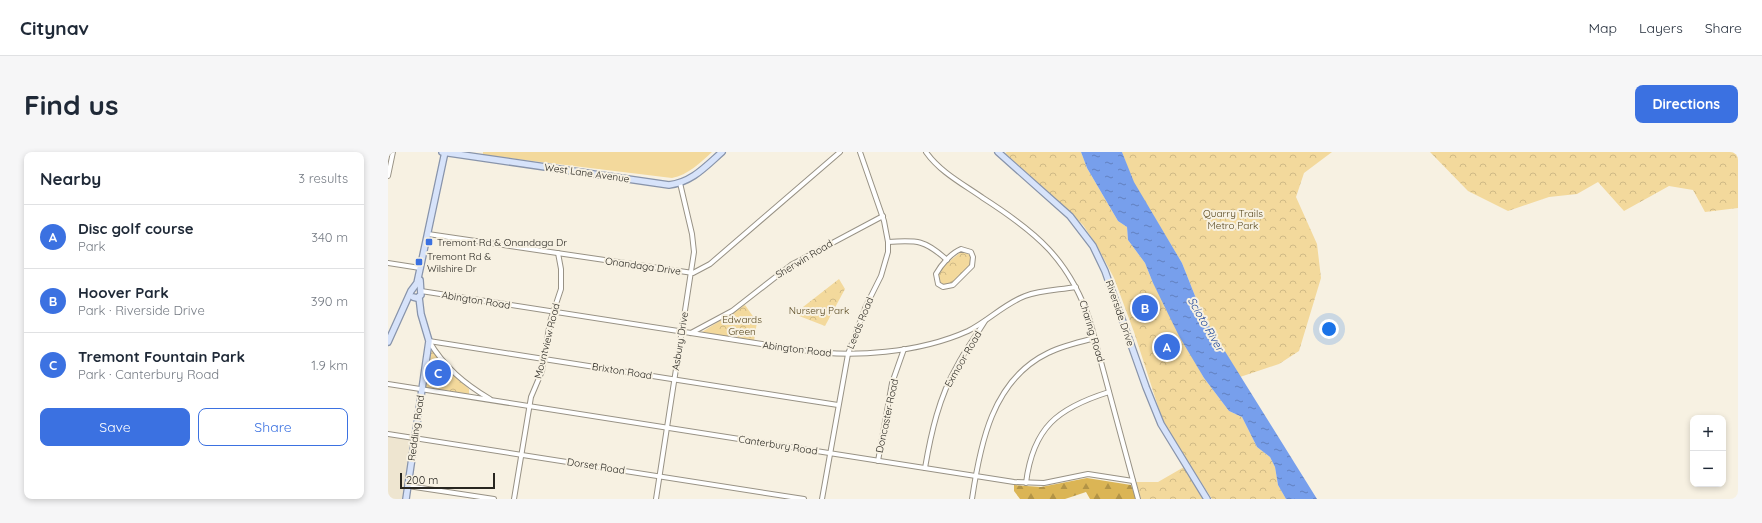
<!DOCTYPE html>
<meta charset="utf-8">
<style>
body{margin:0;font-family:Quicksand,sans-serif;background:#f6f6f7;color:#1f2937}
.controls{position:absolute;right:12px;bottom:12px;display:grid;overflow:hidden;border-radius:8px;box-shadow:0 2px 6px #0003}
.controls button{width:36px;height:36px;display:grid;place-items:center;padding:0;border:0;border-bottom:1px solid #e0e1e3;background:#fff;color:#1f2937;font:20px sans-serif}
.scale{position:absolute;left:12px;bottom:10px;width:95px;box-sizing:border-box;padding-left:4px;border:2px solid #282620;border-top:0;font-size:11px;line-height:14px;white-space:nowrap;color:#282620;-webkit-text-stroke:3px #f7f1e2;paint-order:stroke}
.you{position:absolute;left:941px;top:177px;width:14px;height:14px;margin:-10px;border:3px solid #fff;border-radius:50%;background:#1a73e8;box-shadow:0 0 0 6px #1a73e833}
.badge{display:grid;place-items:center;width:26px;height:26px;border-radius:50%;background:#3b71e1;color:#fff;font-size:13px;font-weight:700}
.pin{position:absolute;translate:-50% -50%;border:2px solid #fff;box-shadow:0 1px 4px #0006}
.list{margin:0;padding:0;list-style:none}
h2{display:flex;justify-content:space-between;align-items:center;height:52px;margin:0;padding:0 16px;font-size:17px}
h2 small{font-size:13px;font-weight:400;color:#747a83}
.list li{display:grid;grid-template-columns:26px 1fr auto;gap:12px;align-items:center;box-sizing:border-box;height:64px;padding:0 16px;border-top:1px solid #e0e1e3}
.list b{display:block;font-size:15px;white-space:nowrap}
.list p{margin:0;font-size:13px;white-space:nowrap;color:#747a83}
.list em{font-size:13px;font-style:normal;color:#747a83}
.actions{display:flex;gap:8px;padding:12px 16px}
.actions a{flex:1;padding:9px 0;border:1px solid #3b71e1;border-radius:8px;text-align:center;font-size:14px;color:#3b71e1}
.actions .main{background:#3b71e1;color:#fff}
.map{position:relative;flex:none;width:1350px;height:347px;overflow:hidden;border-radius:8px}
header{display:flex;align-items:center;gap:24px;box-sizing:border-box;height:56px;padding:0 20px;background:#fff;border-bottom:1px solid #e0e1e3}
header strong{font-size:19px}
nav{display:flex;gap:22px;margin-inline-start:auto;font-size:14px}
.intro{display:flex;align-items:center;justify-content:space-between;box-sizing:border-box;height:96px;padding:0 24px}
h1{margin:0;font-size:28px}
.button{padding:10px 18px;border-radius:8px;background:#3b71e1;color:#fff;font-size:14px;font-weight:700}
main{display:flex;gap:24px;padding:0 24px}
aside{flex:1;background:#fff;border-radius:8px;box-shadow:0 2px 6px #0003}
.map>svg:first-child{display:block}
.built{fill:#eee5d0}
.grass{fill:#f3d99c}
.forest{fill:url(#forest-firs)}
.park{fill:url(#park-crowns)}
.water{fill:url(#water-ripples)}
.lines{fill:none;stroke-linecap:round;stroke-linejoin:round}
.minor-casing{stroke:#989285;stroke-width:6}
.major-casing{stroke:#8894ab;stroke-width:8}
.minor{stroke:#fff;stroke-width:4}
.major{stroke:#d7e3fa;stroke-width:5.5}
.poi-dot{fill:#3b71e1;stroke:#f7f1e2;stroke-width:1.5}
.labels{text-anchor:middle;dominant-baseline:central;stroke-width:4;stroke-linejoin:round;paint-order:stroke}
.street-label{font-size:10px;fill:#282620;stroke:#f7f1e2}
.park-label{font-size:10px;fill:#584820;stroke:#f7f1e2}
.poi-label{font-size:10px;fill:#282620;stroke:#f7f1e2;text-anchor:start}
.water-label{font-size:11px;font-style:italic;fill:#19439b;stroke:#f7f1e2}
</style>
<header>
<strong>Citynav</strong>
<nav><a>Map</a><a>Layers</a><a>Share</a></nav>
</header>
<div class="intro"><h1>Find us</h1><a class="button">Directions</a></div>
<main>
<aside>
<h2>Nearby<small>3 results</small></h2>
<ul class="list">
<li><span class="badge">A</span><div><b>Disc golf course</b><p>Park</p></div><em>340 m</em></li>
<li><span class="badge">B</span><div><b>Hoover Park</b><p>Park · Riverside Drive</p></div><em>390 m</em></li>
<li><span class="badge">C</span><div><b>Tremont Fountain Park</b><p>Park · Canterbury Road</p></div><em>1.9 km</em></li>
</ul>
<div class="actions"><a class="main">Save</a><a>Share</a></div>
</aside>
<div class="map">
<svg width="1350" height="347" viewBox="0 0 1350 347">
<defs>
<pattern id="forest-firs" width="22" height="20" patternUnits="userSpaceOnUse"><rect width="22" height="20" fill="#dbb555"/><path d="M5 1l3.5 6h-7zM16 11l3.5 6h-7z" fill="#b29346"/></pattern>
<pattern id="park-crowns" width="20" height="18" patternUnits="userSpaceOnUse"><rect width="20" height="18" fill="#f3d99c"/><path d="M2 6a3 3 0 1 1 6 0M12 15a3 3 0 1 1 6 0" fill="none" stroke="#d0ba86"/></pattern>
<pattern id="water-ripples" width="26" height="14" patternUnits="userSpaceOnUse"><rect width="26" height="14" fill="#779fec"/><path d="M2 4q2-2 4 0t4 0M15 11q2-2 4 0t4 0" fill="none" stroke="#6281bf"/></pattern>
</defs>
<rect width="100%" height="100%" fill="#f7f1e2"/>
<!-- built -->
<polygon class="built" points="0,282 26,286 18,347 0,347"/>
<!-- grass -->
<path class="grass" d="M95,0H324C312,11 300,23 284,26L95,3Z"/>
<!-- forest -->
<polygon class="forest" points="699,326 743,333 748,347 702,347 698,340 677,347 632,347 626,339 626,333 653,335"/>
<!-- park -->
<g class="park">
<polygon points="619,0 693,0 699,16 730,69 739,75 740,88 757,111 765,131 816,226 841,259 854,265 869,295 882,305 887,315 890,333 898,347 824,347 776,273 746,180 726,126 709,94 695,73 617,1"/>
<polygon points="734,0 944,0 916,21 908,45 929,92 933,126 911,199 891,212 852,225 815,164 794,111 745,30"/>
<polygon points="1042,0 1350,0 1350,56 1317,60 1305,38 1281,34 1236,59 1210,30 1189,42 1161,45 1120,59 1080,39"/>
<polygon points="574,99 582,103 583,113 564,132 556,133 551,130 549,123 552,117"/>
<polygon points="451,127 457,137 437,174 406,162"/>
<polygon points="357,153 369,170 366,189 314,180"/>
<polygon points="44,199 62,220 81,237 81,242 36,235 41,200"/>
<polygon points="796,315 815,347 753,347 748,330 770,330"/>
</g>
<!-- water -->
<polygon class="water" points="693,0 734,0 746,30 794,111 815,164 929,347 898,347 890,333 887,315 882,305 869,295 854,265 841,259 816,226 791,184 765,131 757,111 740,88 739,75 730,69 699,16"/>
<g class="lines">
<defs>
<g id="minor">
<path d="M538,0C552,20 575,32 595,46C648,80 681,107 702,169L750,347"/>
<polyline points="0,24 5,0"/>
<polyline points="40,82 305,121 322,112 452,0"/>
<path d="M500,90C530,88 537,88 559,108"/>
<path d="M573,97L583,100L585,105L584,114L565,133L555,135L550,132L548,122C553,113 563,101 573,97Z"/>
<polyline points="0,111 32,116"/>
<path d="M33,139L412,198C465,206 531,201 580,179C600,169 616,152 637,144C653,138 671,138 688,135"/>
<polyline points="303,181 344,159 403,113 495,64"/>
<polyline points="41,189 450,253"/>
<path d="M41,189C56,215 77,232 102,247"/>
<polyline points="0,232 626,330 656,331 700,322 745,329"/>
<polyline points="0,282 416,347"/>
<polyline points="490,309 504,231 516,197"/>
<path d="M537,316C543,281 551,245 569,214C577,198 588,184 597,169"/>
<path d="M638,331C645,275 670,256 721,240"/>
<polyline points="20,334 106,347"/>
<polyline points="126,347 143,245 154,219 162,170 173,137 173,117 170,101"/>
<polyline points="268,347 306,100 304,82 292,31"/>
<polyline points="434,347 460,202 478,154 493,124 500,100 500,90 496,69 472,0"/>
<path d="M584,347C592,293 604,228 660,201C674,194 691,190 707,186"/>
</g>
<g id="major">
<path d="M54,0L281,33C304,30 317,15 334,0"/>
<polyline points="610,0 682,64 705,94 717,119 758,235 773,272 819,347"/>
<polyline points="25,145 29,146 33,143 32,128"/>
<polyline points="0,190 23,139 29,131 57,0"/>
<polyline points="18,347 41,189 33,162 31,145"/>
</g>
</defs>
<!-- minor casing -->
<use href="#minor" class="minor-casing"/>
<!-- major casing -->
<use href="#major" class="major-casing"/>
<!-- minor -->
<use href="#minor" class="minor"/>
<!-- major -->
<use href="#major" class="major"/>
</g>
<!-- markers -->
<g class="poi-dot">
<rect x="37" y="86" width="8" height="8" rx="2"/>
<rect x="27" y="106" width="8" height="8" rx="2"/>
</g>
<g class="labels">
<!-- street labels -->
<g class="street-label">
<text transform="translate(199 21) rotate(8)">West Lane Avenue</text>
<text transform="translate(416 107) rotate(-31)">Sherwin Road</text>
<text transform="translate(255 114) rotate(8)">Onandaga Drive</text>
<text transform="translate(88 148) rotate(9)">Abington Road</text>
<text transform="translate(732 161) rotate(71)">Riverside Drive</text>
<text transform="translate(472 171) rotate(-68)">Leeds Road</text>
<text transform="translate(704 179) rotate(73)">Charing Road</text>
<text transform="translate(159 189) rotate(-76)">Mountview Road</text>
<text transform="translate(292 189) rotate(-81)">Asbury Drive</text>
<text transform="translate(409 197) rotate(7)">Abington Road</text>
<text transform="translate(575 207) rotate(-60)">Exmoor Road</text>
<text transform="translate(234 219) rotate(9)">Brixton Road</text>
<text transform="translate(499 264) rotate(-78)">Doncaster Road</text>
<text transform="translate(28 276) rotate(-82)">Redding Road</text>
<text transform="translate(390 293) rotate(9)">Canterbury Road</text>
<text transform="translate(208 314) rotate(9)">Dorset Road</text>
</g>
<!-- park labels -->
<g class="park-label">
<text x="845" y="61">Quarry Trails<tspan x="845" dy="12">Metro Park</tspan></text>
<text x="431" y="158">Nursery Park</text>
<text x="354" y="167">Edwards<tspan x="354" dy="12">Green</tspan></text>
</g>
<!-- poi labels -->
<g class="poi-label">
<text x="49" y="90">Tremont Rd &amp; Onandaga Dr</text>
<text x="39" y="104">Tremont Rd &amp;<tspan x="39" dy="12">Wilshire Dr</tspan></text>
</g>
<!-- water labels -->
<g class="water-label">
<text transform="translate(818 172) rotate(60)">Scioto River</text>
</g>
</g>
</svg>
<div class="controls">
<button>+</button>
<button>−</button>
</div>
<div class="scale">200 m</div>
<div class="you"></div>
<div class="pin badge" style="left:779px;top:195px">A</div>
<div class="pin badge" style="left:757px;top:156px">B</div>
<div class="pin badge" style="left:50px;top:221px">C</div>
</div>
</main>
